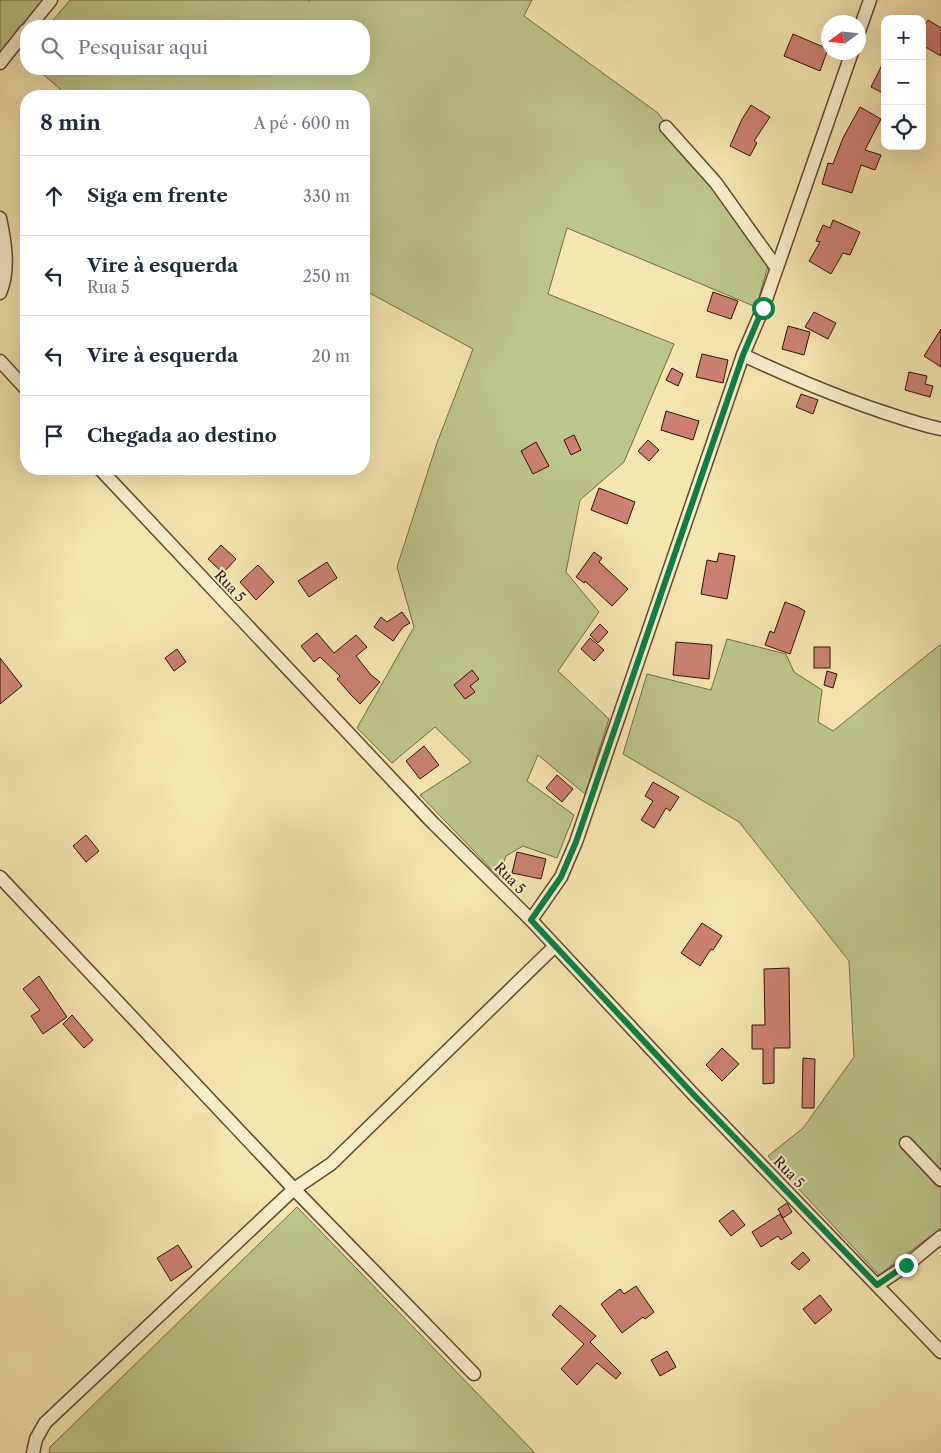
<!DOCTYPE html>
<html lang="pt">
<meta charset="utf-8">
<style>
body{margin:0;font-family:"Libre Caslon Text",serif;background:#f6f6f7;color:#1f2937}
.controls{position:absolute;right:15px;top:15px;display:grid;overflow:hidden;border-radius:10px;box-shadow:0 5px 20px #0002}
.controls button{width:45px;height:45px;display:grid;place-items:center;padding:0;border:0;border-bottom:1px solid #e0e1e3;background:#fff;color:#1f2937;font:25px sans-serif}
.compass{position:absolute;left:821px;top:15px;width:45px;height:45px;border-radius:50%;background:#fff;box-shadow:0 5px 20px #0002;rotate:255deg}
.stop{position:absolute;width:15px;height:15px;margin:-11px;border:4px solid #0b8043;border-radius:50%;background:#fff}
.stop.end{background:#0b8043;border-color:#fff;box-shadow:0 1px 5px #0008}
.list{margin:0;padding:0;list-style:none}
h2{display:flex;justify-content:space-between;align-items:center;height:65px;margin:0;padding:0 20px;font-size:21px}
h2 small{font-size:16px;font-weight:400;color:#747a83}
.list li{display:grid;grid-template-columns:32px 1fr auto;gap:15px;align-items:center;box-sizing:border-box;height:80px;padding:0 20px;border-top:1px solid #e0e1e3}
.list b{display:block;font-size:19px;white-space:nowrap}
.list p{margin:0;font-size:16px;white-space:nowrap;color:#747a83}
.list em{font-size:16px;font-style:normal;color:#747a83}
.icon{flex:none;width:28px;height:28px;fill:none;stroke:currentColor;stroke-width:2;stroke-linecap:round;stroke-linejoin:round}
.map{position:relative;flex:none;width:941px;height:1453px;overflow:hidden}
.search{position:absolute;background:#fff;box-shadow:0 5px 20px #0002;left:20px;top:20px;width:350px;height:55px;display:flex;align-items:center;gap:12px;box-sizing:border-box;padding:0 18px;border-radius:20px;color:#747a83;font-size:19px}
.panel{position:absolute;background:#fff;box-shadow:0 5px 20px #0002;left:20px;top:90px;width:350px;height:385px;border-radius:20px}
.map>svg:first-child{display:block}
.green{fill:#bcc58b;stroke:#766c46}
.building{fill:#cb8173;stroke:#311300}
.lines{fill:none;stroke-linecap:round;stroke-linejoin:round}
.street-casing{stroke:#62482c;stroke-width:15}
.street{stroke:#f8eecc;stroke-width:12}
.route{stroke:#0b8043;stroke-width:6}
.labels{text-anchor:middle;dominant-baseline:central;stroke-width:4;stroke-linejoin:round;paint-order:stroke}
.street-label{font-size:14px;fill:#311300;stroke:#f8eecc}
</style>
<div class="map">
<svg width="941" height="1453" viewBox="0 0 941 1453">
<rect width="100%" height="100%" fill="#f5e5b0"/>
<filter id="stains"><feTurbulence type="fractalNoise" baseFrequency=".004" numOctaves="4"/><feColorMatrix values="0 0 0 0 .2 0 0 0 0 .09 0 0 0 0 .02 0 0 0 .5 -.17"/></filter>
<radialGradient id="worn" r=".72"><stop offset=".6" stop-color="#630" stop-opacity="0"/><stop offset="1" stop-color="#630" stop-opacity=".3"/></radialGradient>
<!-- green -->
<g class="green">
<polygon points="0,0 51,0 0,62"/>
<polygon points="70,0 308,0 309,1 311,0 532,0 524,16 658,113 706,180 769,263 756,307 567,228 548,294 674,344 624,462 580,500 566,572 599,612 558,671 609,719 585,794 538,755 527,781 574,815 557,858 523,846 506,856 499,877 420,795 471,762 435,727 392,763 357,728 414,627 397,567 437,443 473,349 364,290 364,96 68,96 37,69 364,69 364,26 48,26"/>
<polygon points="727,639 786,654 794,672 822,690 818,722 833,731 941,644 941,1228 879,1275 768,1156 803,1128 854,1057 849,961 739,822 623,754 647,674 711,690"/>
<polygon points="297,1207 535,1453 49,1453 50,1447"/>
</g>
<!-- building -->
<g class="building">
<polygon points="928,20 941,28 941,56 922,45 922,29"/>
<polygon points="793,34 828,49 820,71 784,56"/>
<polygon points="885,59 885,94 871,87"/>
<polygon points="751,105 770,117 754,141 757,143 750,156 730,146 742,119"/>
<polygon points="860,107 881,119 865,150 881,155 875,170 861,165 852,193 822,184 828,163 833,164 843,138"/>
<polygon points="833,220 860,232 850,255 843,253 831,274 809,261 820,242 816,241 823,225 830,228"/>
<polygon points="713,292 738,301 731,319 707,311"/>
<polygon points="814,312 836,323 828,339 805,327"/>
<polygon points="788,326 810,332 804,355 782,349"/>
<polygon points="941,329 941,367 924,356"/>
<polygon points="702,354 728,360 723,383 696,377"/>
<polygon points="672,368 683,374 678,386 666,380"/>
<polygon points="909,372 927,376 925,384 933,386 930,397 905,390"/>
<polygon points="801,394 818,400 813,414 796,407"/>
<polygon points="666,411 699,421 693,440 661,430"/>
<polygon points="574,435 581,450 571,455 564,440"/>
<polygon points="648,440 659,450 649,461 638,451"/>
<polygon points="536,442 549,466 533,474 521,451"/>
<polygon points="599,488 635,502 627,524 591,510"/>
<polygon points="221,545 236,559 223,573 208,559"/>
<polygon points="594,552 602,558 599,562 628,589 612,606 585,581 584,583 576,577"/>
<polygon points="719,553 735,556 727,599 701,594 707,560 717,562"/>
<polygon points="327,562 337,578 309,597 298,581"/>
<polygon points="258,565 274,582 256,600 240,582"/>
<polygon points="785,602 798,607 805,611 790,654 765,645 770,631 774,633"/>
<polygon points="402,612 410,623 403,627 393,641 374,627 381,617 387,622"/>
<polygon points="600,624 608,632 598,643 590,635"/>
<polygon points="317,633 334,653 356,635 367,647 356,656 371,675 380,682 360,704 351,695 337,679 340,676 320,657 314,662 301,646"/>
<polygon points="590,638 604,650 594,661 581,649"/>
<polygon points="676,642 712,645 709,679 673,675"/>
<rect x="814" y="647" width="16" height="21"/>
<polygon points="177,649 186,662 174,671 165,658"/>
<polygon points="0,658 22,686 0,704"/>
<polygon points="472,670 479,679 470,686 475,692 465,699 454,685"/>
<polygon points="827,671 837,674 833,688 824,685"/>
<polygon points="424,746 439,765 420,779 406,761"/>
<polygon points="557,775 573,789 562,802 546,788"/>
<polygon points="653,782 679,797 670,811 666,808 654,828 641,820 653,801 645,796"/>
<polygon points="86,835 99,851 86,862 73,846"/>
<polygon points="517,852 546,859 541,879 512,873"/>
<polygon points="702,923 722,936 713,950 711,949 700,966 681,953"/>
<polygon points="789,968 790,1048 774,1048 774,1083 763,1084 763,1049 752,1049 752,1025 765,1025 764,969"/>
<polygon points="39,976 67,1017 43,1034 31,1016 40,1010 23,989"/>
<polygon points="72,1015 93,1040 84,1048 63,1024"/>
<polygon points="722,1048 739,1064 722,1081 706,1065"/>
<polygon points="803,1058 815,1059 814,1108 802,1108"/>
<polygon points="787,1203 792,1212 783,1218 778,1209"/>
<polygon points="733,1210 745,1225 731,1236 719,1221"/>
<polygon points="780,1214 792,1233 781,1240 778,1236 761,1247 752,1232"/>
<polygon points="178,1245 192,1267 171,1281 157,1258"/>
<polygon points="803,1252 810,1260 799,1270 791,1263"/>
<polygon points="636,1286 654,1312 645,1319 643,1317 622,1333 601,1304 620,1289 624,1294"/>
<polygon points="820,1295 832,1310 815,1324 803,1309"/>
<polygon points="560,1305 596,1336 590,1342 621,1373 616,1379 597,1363 577,1385 561,1369 584,1344 552,1315"/>
<polygon points="667,1351 676,1367 660,1376 651,1360"/>
</g>
<g class="lines">
<defs>
<g id="street">
<polyline points="30,26 51,0"/>
<polyline points="858,34 870,0"/>
<polyline points="0,63 26,30"/>
<polyline points="666,127 716,183 776,267"/>
<path d="M0,218C5,241 10,270 0,293"/>
<path d="M743,355C790,377 837,397 886,413C904,419 922,425 941,429"/>
<polyline points="0,361 26,389"/>
<polyline points="100,469 432,822 531,920 693,1094 941,1352"/>
<polyline points="0,877 294,1189 474,1374"/>
<polyline points="531,920 561,877 576,842 743,355 763,308 852,52"/>
<polyline points="906,1143 941,1180"/>
<polyline points="877,1285 907,1265 941,1237"/>
<polyline points="33,1453 36,1439 45,1423 294,1189 331,1164 555,946"/>
</g>
</defs>
<!-- street casing -->
<use href="#street" class="street-casing"/>
<!-- street -->
<use href="#street" class="street"/>
</g>
<g class="lines">
<!-- route -->
<polyline class="route" points="763,308 743,355 576,842 561,877 531,920 693,1094 877,1285 906,1265"/>
</g>
<g class="labels">
<!-- street labels -->
<g class="street-label">
<text transform="translate(230 586) rotate(47)">Rua 5</text>
<text transform="translate(510 878) rotate(45)">Rua 5</text>
<text transform="translate(789 1172) rotate(46)">Rua 5</text>
</g>
</g>
<rect width="100%" height="100%" filter="url(#stains)"/>
<rect width="100%" height="100%" fill="url(#worn)"/>
</svg>
<div class="controls">
<button>+</button>
<button>−</button>
<button><svg class="icon" aria-label="locate" viewBox="0 0 24 24"><circle cx="12" cy="12" r="6"/><path d="M12 2v4M12 18v4M2 12h4M18 12h4"/></svg></button>
</div>
<svg class="compass" viewBox="-18 -18 36 36"><path d="M0-13l5 13h-10z" fill="#e53935"/><path d="M0 13l5-13h-10z" fill="#747a83"/></svg>
<div class="stop" style="left:763px;top:308px"></div>
<div class="stop end" style="left:906px;top:1265px"></div>
<div class="search"><svg class="icon" aria-label="search" viewBox="0 0 24 24"><circle cx="10" cy="10" r="6"/><path d="M15 15l6 6"/></svg>Pesquisar aqui</div>
<section class="panel">
<h2>8 min<small>A pé · 600 m</small></h2>
<ul class="list">
<li><svg class="icon" aria-label="ahead" viewBox="0 0 24 24"><path d="M12 20V5M6 11l6-6 6 6"/></svg><div><b>Siga em frente</b></div><em>330 m</em></li>
<li><svg class="icon" aria-label="left" viewBox="0 0 24 24"><path d="M17 20v-9H6M10 6l-5 5 5 5"/></svg><div><b>Vire à esquerda</b><p>Rua 5</p></div><em>250 m</em></li>
<li><svg class="icon" aria-label="left" viewBox="0 0 24 24"><path d="M17 20v-9H6M10 6l-5 5 5 5"/></svg><div><b>Vire à esquerda</b></div><em>20 m</em></li>
<li><svg class="icon" aria-label="arrive" viewBox="0 0 24 24"><path d="M6 21V4h12l-3 4 3 4H6"/></svg><div><b>Chegada ao destino</b></div></li>
</ul>
</section>
</div>
